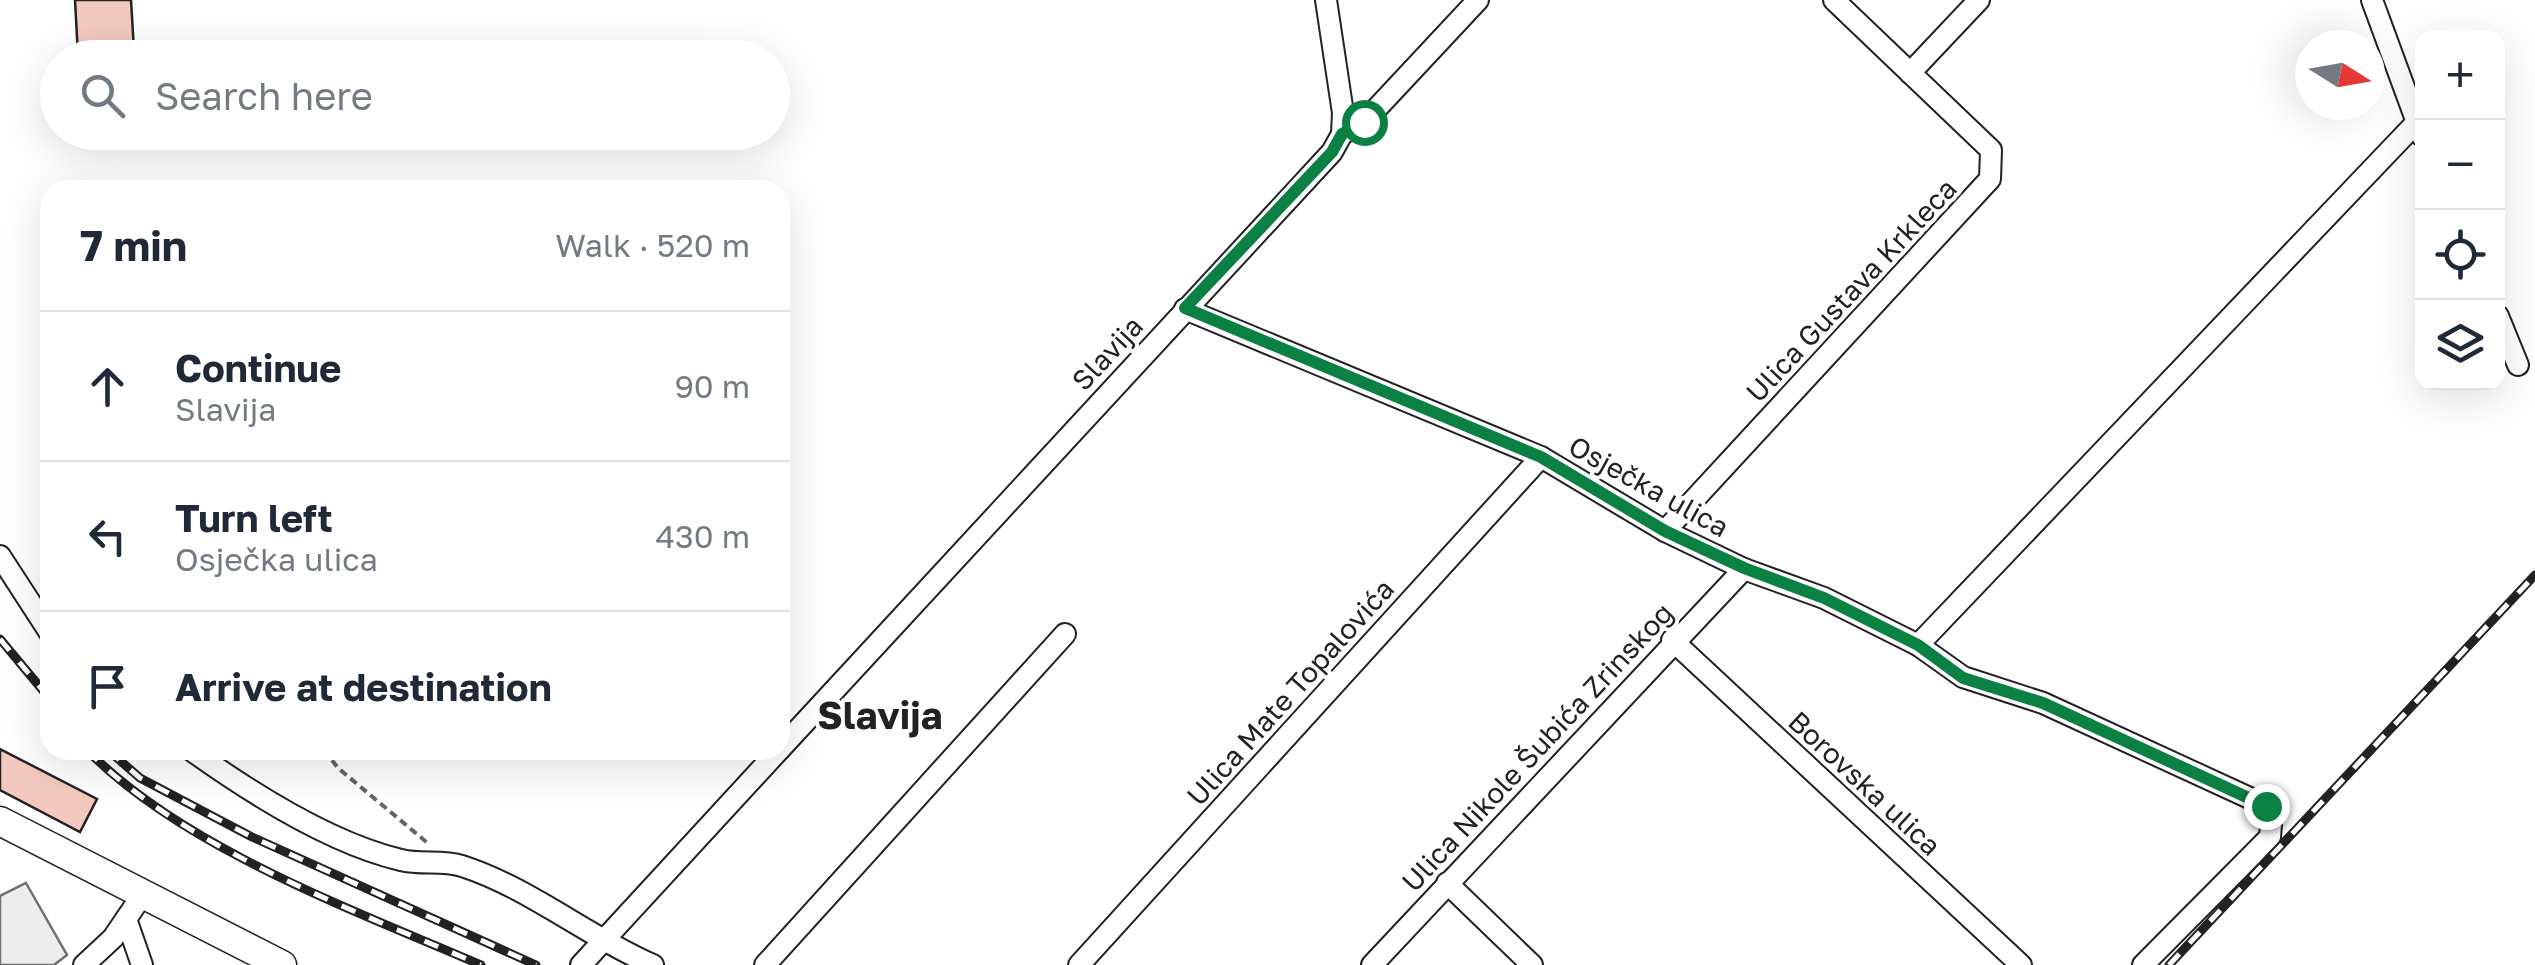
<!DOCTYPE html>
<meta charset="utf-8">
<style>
body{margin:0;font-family:"Golos Text",sans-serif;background:#f2f2f3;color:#1f2937}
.controls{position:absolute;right:30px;top:30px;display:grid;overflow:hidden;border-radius:20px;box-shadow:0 10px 40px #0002}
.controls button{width:90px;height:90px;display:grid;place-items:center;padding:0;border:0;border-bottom:2px solid #e0e1e3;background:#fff;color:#1f2937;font:50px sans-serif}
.compass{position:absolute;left:2295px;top:30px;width:90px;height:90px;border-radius:50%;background:#fff;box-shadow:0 10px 40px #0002;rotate:101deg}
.stop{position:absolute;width:30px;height:30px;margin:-22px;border:8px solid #0b8043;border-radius:50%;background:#fff}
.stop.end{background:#0b8043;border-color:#fff;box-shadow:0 2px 10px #0008}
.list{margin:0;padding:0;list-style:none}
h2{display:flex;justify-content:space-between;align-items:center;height:130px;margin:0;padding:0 40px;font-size:42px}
h2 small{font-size:32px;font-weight:400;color:#747a83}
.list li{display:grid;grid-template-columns:65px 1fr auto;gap:30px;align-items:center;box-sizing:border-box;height:150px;padding:0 40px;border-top:2px solid #e0e1e3}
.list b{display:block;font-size:38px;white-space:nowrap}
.list p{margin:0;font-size:32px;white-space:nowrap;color:#747a83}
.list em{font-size:32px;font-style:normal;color:#747a83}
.icon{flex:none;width:55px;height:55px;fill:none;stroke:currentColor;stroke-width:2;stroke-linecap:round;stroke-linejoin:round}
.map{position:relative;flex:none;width:2535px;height:965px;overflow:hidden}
.search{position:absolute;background:#fff;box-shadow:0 10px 40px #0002;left:40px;top:40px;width:750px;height:110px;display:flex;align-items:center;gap:25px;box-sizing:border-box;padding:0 35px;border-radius:55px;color:#747a83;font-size:38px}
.panel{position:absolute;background:#fff;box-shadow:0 10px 40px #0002;left:40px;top:180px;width:750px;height:580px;border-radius:30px}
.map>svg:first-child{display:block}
.parking{fill:#ededed;stroke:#6f6f6f;stroke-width:2.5}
.building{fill:#f3c9c0;stroke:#222;stroke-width:2.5}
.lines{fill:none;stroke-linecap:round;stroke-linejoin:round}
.minor-casing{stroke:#222;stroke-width:24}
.major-casing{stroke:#222;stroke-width:31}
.path{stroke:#646464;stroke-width:4;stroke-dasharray:8 5;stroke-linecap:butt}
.minor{stroke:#fff;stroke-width:20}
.major{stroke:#fff;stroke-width:28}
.rail-casing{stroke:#222;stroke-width:9}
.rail{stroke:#fff;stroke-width:5;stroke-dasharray:15;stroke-linecap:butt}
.route{stroke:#0b8043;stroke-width:12}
.labels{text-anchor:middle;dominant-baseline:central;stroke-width:8;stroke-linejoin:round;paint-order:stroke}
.street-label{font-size:28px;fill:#222;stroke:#fff}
.district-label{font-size:38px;font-weight:bold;fill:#222;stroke:#fff}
</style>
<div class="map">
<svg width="2535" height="965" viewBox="0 0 2535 965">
<rect width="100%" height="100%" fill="#fff"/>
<!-- parking -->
<polygon class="parking" points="26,883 67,955 54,965 0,965 0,896"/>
<!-- building -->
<g class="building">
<polygon points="75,0 131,0 134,50 78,56"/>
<polygon points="0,749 97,799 80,832 0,790"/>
</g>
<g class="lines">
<defs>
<g id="minor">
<polyline points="1326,0 1343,113 1342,134"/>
<polyline points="2372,0 2422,136"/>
<polyline points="1910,73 1979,0"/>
<polyline points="1185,309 1541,457 1665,531 1744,569 1824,598 1918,645 1963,677 2043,703 2267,806 2272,812 2270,837 2143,965"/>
<polyline points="2498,316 2518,365"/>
<polyline points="1665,531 1990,179 1991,150 1834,0"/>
<polyline points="0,556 50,633"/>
<polyline points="1672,640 2021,965"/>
<polyline points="1918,645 2417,122"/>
<polyline points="780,749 1332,152 1342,134 1364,122 1478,0"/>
<path d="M191,750C251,793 329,843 401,860C421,865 442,860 462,866C530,888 588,937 653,965"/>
<polyline points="1447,883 1532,965"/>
<polyline points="126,919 142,965"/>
<polyline points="84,965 113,938 143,894"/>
<polyline points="581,965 779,750"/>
<polyline points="765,965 1065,634"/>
<polyline points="1079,965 1541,457"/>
<polyline points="1372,965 1744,569"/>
</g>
<polyline id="major" points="0,821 282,965"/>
</defs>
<!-- minor casing -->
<use href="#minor" class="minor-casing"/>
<!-- major casing -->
<use href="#major" class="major-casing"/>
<!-- path -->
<polyline class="path" points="324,750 338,768 430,845"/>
<!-- minor -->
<use href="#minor" class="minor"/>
<!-- major -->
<use href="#major" class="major"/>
<defs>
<g id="rail">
<polyline points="0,639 50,699"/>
<path d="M87,750C183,848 356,911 481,965"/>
<polyline points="108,750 140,778 252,837 536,965"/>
<polyline points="2169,965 2535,575"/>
</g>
</defs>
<!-- rail casing -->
<use href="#rail" class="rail-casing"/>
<!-- rail -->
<use href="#rail" class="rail"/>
</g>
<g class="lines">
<!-- route -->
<polyline class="route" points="1364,122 1342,134 1332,152 1185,308 1541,457 1665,531 1744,568 1824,598 1918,645 1963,678 2043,703 2266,806"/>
</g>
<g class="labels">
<!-- street labels -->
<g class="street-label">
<text transform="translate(1851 290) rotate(-47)">Ulica Gustava Krkleca</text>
<text transform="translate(1107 353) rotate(-47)">Slavija</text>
<text transform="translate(1649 486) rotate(29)">Osječka ulica</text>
<text transform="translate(1290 692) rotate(-48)">Ulica Mate Topalovića</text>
<text transform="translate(1537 747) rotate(-47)">Ulica Nikole Šubića Zrinskog</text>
<text transform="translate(1865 783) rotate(43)">Borovska ulica</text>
</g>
<!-- district labels -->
<g class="district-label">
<text x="880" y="714">Slavija</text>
</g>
</g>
</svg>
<div class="controls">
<button>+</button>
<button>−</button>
<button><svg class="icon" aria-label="locate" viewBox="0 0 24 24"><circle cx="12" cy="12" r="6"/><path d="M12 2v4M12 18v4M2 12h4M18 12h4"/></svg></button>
<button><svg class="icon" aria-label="layers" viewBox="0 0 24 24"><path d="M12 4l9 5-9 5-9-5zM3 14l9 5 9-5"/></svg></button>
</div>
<svg class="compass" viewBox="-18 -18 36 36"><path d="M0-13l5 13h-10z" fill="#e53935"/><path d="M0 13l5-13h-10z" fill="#747a83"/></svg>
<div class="stop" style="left:1364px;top:122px"></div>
<div class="stop end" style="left:2266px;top:806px"></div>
<div class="search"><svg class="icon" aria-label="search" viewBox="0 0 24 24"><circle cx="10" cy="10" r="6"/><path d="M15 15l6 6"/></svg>Search here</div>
<section class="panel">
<h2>7 min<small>Walk · 520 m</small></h2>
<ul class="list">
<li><svg class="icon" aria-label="ahead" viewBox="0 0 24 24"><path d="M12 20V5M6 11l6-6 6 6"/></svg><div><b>Continue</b><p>Slavija</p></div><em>90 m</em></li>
<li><svg class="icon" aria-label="left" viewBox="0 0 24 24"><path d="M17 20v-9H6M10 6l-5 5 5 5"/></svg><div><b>Turn left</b><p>Osječka ulica</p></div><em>430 m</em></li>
<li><svg class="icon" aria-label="arrive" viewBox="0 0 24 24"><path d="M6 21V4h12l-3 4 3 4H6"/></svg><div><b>Arrive at destination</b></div></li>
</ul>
</section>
</div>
